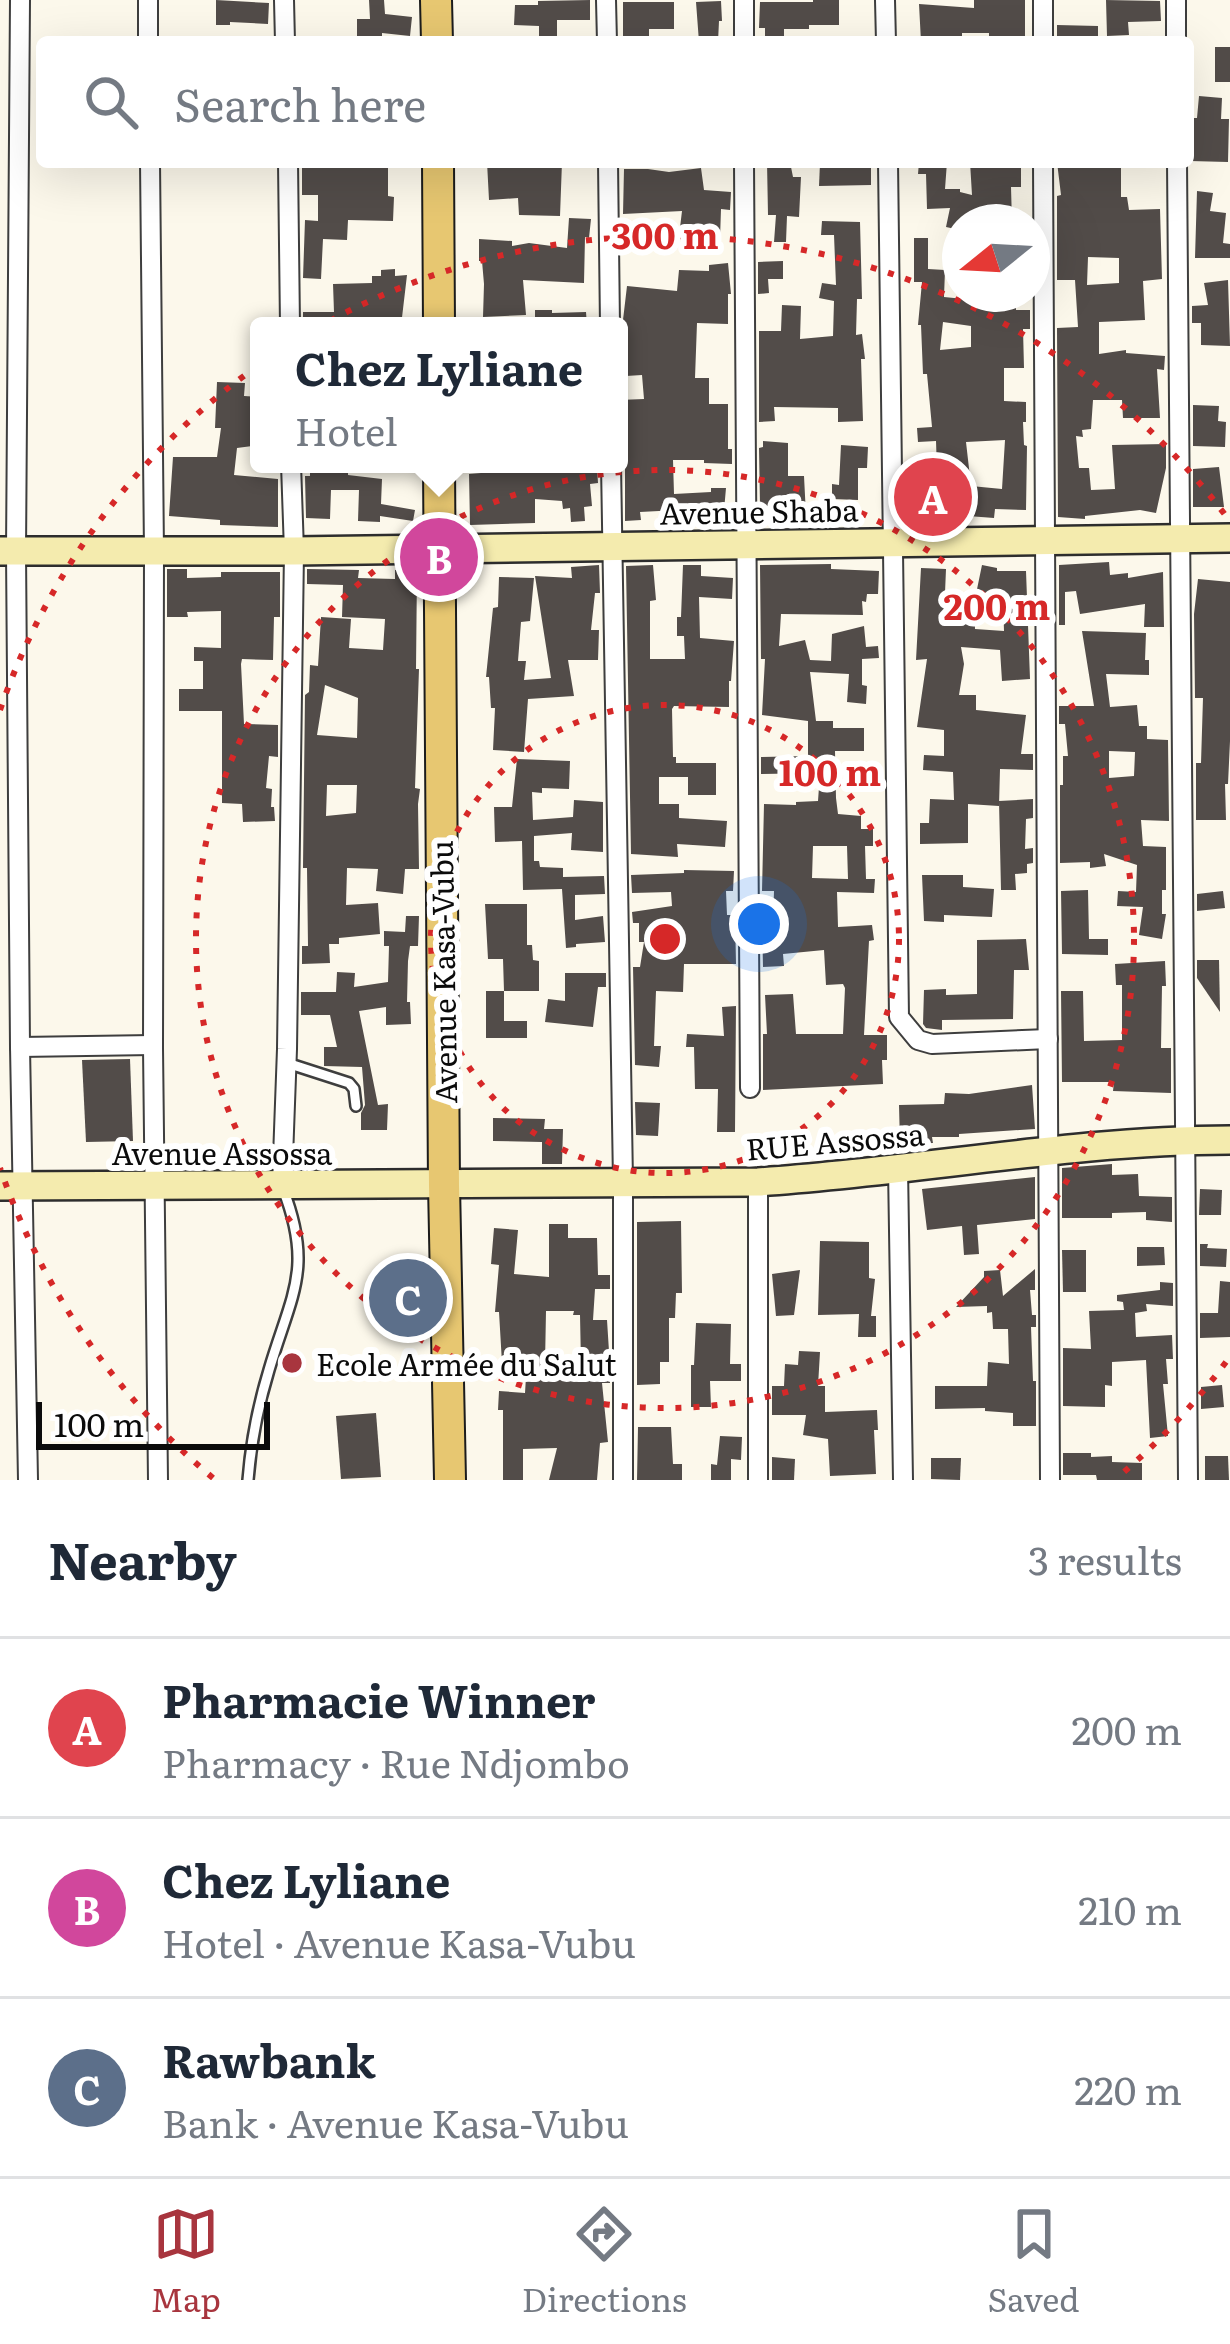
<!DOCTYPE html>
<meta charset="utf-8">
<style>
body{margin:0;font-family:Literata,serif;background:#f6f6f7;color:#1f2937}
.compass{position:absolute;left:942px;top:204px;width:108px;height:108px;border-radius:50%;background:#fff;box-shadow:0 12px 48px #0002;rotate:252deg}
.scale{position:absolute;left:36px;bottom:30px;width:234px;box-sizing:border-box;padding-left:12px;border:6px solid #0b0b0b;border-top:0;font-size:33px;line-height:42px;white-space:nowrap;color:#0b0b0b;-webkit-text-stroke:9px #fff;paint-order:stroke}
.you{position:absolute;left:759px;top:924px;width:42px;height:42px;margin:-30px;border:9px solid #fff;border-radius:50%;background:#1a73e8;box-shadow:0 0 0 18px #1a73e833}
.badge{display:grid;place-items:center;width:78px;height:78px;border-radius:50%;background:#a8353e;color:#fff;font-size:39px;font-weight:700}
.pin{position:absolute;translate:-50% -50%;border:6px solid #fff;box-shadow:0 3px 12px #0006}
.popup{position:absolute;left:250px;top:317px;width:378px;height:156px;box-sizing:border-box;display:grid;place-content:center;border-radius:12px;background:#fff;filter:drop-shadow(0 3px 9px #0005);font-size:39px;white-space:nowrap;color:#747a83}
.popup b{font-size:45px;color:#1f2937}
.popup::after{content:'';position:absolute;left:50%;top:100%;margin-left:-24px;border:24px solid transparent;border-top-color:#fff}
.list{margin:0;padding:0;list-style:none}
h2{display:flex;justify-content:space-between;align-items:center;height:156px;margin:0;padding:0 48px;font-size:51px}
h2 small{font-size:39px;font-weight:400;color:#747a83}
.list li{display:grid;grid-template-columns:78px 1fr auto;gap:36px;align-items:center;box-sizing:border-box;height:180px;padding:0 48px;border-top:3px solid #e0e1e3}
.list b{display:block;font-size:45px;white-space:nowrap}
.list p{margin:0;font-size:39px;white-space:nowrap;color:#747a83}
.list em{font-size:39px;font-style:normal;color:#747a83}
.icon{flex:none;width:66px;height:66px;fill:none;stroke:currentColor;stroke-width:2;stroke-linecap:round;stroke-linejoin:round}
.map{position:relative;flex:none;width:1230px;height:1480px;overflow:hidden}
.search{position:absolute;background:#fff;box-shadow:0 12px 48px #0002;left:36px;right:36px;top:36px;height:132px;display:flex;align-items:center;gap:30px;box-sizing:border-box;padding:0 42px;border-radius:12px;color:#747a83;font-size:45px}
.sheet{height:696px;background:#fff}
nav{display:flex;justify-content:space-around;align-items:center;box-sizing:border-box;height:168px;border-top:3px solid #e0e1e3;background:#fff;font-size:33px;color:#747a83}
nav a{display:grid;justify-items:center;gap:6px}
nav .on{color:#a8353e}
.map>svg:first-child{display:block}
.building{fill:#524c49;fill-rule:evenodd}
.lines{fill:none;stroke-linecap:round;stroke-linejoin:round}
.lane-casing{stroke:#3e3e3e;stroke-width:14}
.street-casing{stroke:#3e3e3e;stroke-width:22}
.secondary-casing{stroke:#2d2d2d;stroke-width:32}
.primary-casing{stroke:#1c1c1c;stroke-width:34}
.lane{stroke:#fff;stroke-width:9}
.street{stroke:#fff;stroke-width:18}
.secondary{stroke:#f4ebae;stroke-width:27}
.primary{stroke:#e7c771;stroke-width:30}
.ring{fill:none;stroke:#d62828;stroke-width:6;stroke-dasharray:6 12}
.poi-dot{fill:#a8353e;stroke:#fff;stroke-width:4.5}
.labels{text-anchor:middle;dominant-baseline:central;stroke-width:12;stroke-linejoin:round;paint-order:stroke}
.street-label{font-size:30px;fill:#0b0b0b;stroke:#fff}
.poi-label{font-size:30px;fill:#0b0b0b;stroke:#fff;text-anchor:start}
.centre{fill:#d62828;stroke:#fff;stroke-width:6}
.ring-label{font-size:36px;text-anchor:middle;font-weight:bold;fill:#d62828;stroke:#fff;stroke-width:12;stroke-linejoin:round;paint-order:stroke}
</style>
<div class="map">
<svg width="1230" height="1480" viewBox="0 0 1230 1480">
<rect width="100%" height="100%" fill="#fcf8eb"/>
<!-- building -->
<g class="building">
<polygon points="216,0 269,3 268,24 230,22 230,25 216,25"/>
<polygon points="369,0 384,0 385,14 412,17 410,36 382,33 382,41 357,40 357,19 370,19"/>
<polygon points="590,0 590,20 557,20 557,39 539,40 539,26 514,25 515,5 538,5 538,1"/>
<polygon points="813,0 839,0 839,25 809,25 809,29 784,29 784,42 765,42 765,28 759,28 760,2 813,2"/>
<polygon points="974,0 1025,0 1025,42 989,42 989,33 962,33 962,42 921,42 919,4 974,8"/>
<polygon points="1106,0 1160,1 1161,21 1128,22 1129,35 1107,36"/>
<polygon points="721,1 722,21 719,21 718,42 699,42 696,2"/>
<polygon points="623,2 674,2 674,29 649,29 649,42 623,42"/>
<polygon points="1057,25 1098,26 1098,42 1057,42"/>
<rect x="1215" y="47" width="15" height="35"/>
<polygon points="1199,96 1222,98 1221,119 1229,119 1228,162 1190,161 1188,118 1197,118"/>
<polygon points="302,162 388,162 388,196 394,197 393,221 348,220 347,240 323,239 321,279 303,278 305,220 318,221 318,195 302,195"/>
<polygon points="487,162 562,162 560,216 519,215 518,198 489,200"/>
<polygon points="767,162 790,162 793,177 801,177 799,217 787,216 786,242 774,242 776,215 768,215"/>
<polygon points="919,162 947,162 945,189 960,189 960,192 972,195 970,162 1021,163 1021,187 1011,187 1012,222 960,222 960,230 946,227 950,208 927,209 926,174 918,174"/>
<path d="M1057,162H1121V197H1127L1129,210L1160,209L1162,279L1143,281L1145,320L1099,322V354L1126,350V353L1165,356L1164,370L1157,369L1160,418H1123L1122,400H1093L1091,429L1082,430L1083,437L1076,436L1079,468H1089L1091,490L1115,489L1112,445L1166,444V468L1156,513L1140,510L1085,516V519L1058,517L1057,328L1078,327L1075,280H1057V196L1061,195ZM1088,257L1119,258V283L1087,285Z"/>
<polygon points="820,163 871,165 871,185 819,186"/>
<polygon points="701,168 704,190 731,192 730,210 721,209 720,239 679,236 682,211 623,214 624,169 648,169 669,172"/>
<polygon points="1197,191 1213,193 1210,211 1226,213 1223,243 1230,244 1230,258 1195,258"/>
<polygon points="569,218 591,219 589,238 585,237 584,283 523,280 526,315 483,317 484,284 482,261 479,261 479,239 512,241 512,246 529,243 567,248"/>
<polygon points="822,221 860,222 862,299 857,299 856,335 862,334 865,359 861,359 863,421 838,422 838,408 774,407 775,421 759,422 759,331 781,331 782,305 801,306 800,339 833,336 834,301 819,298 822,283 836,285 834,235 821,235"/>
<path d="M914,238H928V269L945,270L944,297L974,300V294H1016V310H1030V329H1023L1024,368H1004V401L1026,402V422H1023L1024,445L1027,446L1026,510L995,509L994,518L955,515L956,469L937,470L936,441L918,442L917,428L932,427L927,374H923L921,325H918L922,282H914ZM943,322L971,326V347L940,350ZM1005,440L1002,489L971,486L966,442Z"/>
<polygon points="783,261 783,279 768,279 769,293 758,294 758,262"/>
<polygon points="728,263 731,294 728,294 728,324 697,323 695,378 709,378 709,404 728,404 728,449 732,449 732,464 704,463 704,460 673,460 674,494 711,492 711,488 726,488 723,522 678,521 678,510 640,512 641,520 625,521 625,464 619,400 644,399 642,375 626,376 625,355 619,354 627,286 677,291 679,270 709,271 709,265"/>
<polygon points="395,269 395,276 407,275 401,326 303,326 303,312 334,312 333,284 372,283 372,276 381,276 381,270"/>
<polygon points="1228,280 1230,346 1201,345 1201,323 1192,323 1192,306 1208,305 1204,283"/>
<polygon points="535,310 552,310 552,313 586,312 587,326 535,326"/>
<polygon points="217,382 245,383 244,396 259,397 259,445 237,448 234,475 278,479 278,527 220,525 220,520 169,516 173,457 217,457 221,428 215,428"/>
<polygon points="1193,405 1219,406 1218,421 1226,422 1225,447 1193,446"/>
<polygon points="763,441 788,443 788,476 804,476 806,515 788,515 788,507 760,506 759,448 763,447"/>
<polygon points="841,445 868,447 867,468 858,468 858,500 832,499 832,484 839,485"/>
<polygon points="310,464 348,464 348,475 382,479 381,504 415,510 413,521 380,516 380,522 358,521 359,490 331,490 330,519 306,518 305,476 310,476"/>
<polygon points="481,464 597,467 598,483 590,484 592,506 584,507 585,521 571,522 570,508 563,509 562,501 535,499 535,523 470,525 469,474 481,473"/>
<polygon points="1219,467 1224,507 1193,507 1193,469"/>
<polygon points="1109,562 1110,575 1128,573 1128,578 1163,572 1164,627 1144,627 1145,604 1080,614 1076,591 1065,592 1065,625 1059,625 1059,565"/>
<path d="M831,564V569L879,571L878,594H867L866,602L862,601L863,615L781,614L779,646L805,640L810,660L831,661L832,634L864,626L866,647L878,646L879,658L862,659V685L867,686L866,704L847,702L849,674L810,672L816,721H833V728H864V751H835L836,798L838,814L861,816V829H873V846H865L866,879H875L874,893L837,892L838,927L872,925L874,940L869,941L864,1035H887V1060H882L883,1084L763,1090V1034H767L765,995L793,994L796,1034H843L845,988L843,984L826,985L824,950L783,954L784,966L763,967L762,923L773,922L774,891H762L764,804L796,805V802L818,801L820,773L761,774V757L808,756V721L762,715L765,659H761L760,565ZM813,846H847L848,879L812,878Z"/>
<polygon points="599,565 600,593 595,593 591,630 599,630 598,660 568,660 574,696 528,699 524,752 493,750 495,708 491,708 489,677 486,677 493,608 498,607 499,577 534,578 530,621 521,622 518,661 526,661 524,680 551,678 535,576 572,578 571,567"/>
<polygon points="653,565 656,600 650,601 650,659 685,659 684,636 677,636 677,617 681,617 683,565 701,565 701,576 733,578 732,599 699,597 700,638 734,641 731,681 729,681 729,707 674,706 672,709 673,757 676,757 676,763 716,763 716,795 688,795 688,777 659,777 659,804 679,804 679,818 727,821 725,847 677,844 678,857 631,854 626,566"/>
<polygon points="982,565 997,568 997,571 1026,571 1030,679 1002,681 1000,650 961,647 964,664 959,695 976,695 976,710 1026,715 1021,754 1033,754 1033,770 1000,769 999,806 968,804 968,843 920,844 920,823 929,823 930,799 954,800 953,772 923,770 924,755 944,756 944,730 917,727 927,659 916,660 921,568 946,569 945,593 974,593 975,629 1004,631 1003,599 976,594"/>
<polygon points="167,569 187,569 187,578 221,577 221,572 280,572 280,617 274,617 273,660 242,659 241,664 244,724 278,725 278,757 269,756 266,788 272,789 271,807 274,807 275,821 243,822 242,804 222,803 222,711 179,711 179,689 203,689 203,661 194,661 194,647 221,648 221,611 187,612 188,617 167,617"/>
<path d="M307,569L359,570L358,578L395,579V570H417L416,669H419L415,788L420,789L418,804L419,869H405L403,894L376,891L378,869L347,868L346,905L378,903L380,934L339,938V944H329L330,963L302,964V946H308L307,868H303L305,695L309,692L310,665L318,666L321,617L351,619L349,648L383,650L385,619L342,617L343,585L307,584ZM325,685L358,698L357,738L317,735ZM327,785H357L356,813L326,816Z"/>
<polygon points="1198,579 1230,582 1230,741 1228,784 1225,784 1226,820 1196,820 1196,763 1201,763 1203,698 1195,698 1194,614"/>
<path d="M1082,631L1146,633L1145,660H1149V675L1106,674L1110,707L1137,705L1139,726H1147V739L1168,740L1169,821L1141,820L1143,846L1166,847V890H1162V914H1166L1162,939L1139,935L1143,907L1117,906L1118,891L1136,892L1137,865L1104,854L1106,866L1090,868V862L1060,863V785H1063V756H1068L1065,724H1059V706H1094ZM1109,751L1135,752L1134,776L1109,778Z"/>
<polygon points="517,759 570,761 569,789 542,788 542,793 532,792 533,820 573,817 574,800 603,802 603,852 571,850 572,833 534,836 534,861 539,861 540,867 563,868 563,877 604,876 605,894 575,895 575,920 603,916 605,942 576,944 576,947 566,948 562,889 523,890 522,841 495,842 494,807 512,807"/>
<polygon points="1033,799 1033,818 1026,819 1025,849 1033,848 1033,863 1027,864 1027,873 1015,874 1016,890 1001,890 999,801"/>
<polygon points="684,870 734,871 733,891 726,891 727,915 735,915 736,964 684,964 683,992 656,991 654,1046 661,1046 659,1067 635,1065 633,967 640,967 644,942 639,942 639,923 633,923 632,912 672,906 671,892 632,893 631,875 684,873"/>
<polygon points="922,875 963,875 963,887 994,889 992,917 944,915 944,922 924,921"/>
<polygon points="1088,890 1089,939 1108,939 1108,955 1062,954 1061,891"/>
<polygon points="1223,891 1225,908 1197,911 1197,894"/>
<polygon points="485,904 527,904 527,945 532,945 533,960 539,961 539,991 504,991 503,959 488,959"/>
<polygon points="406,916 419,916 418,946 410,946 408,961 407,1002 410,1002 411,1024 386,1025 386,1007 359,1011 378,1105 388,1104 387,1130 361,1130 361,1113 365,1105 362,1067 324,1066 324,1047 337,1047 330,1015 301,1015 301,992 336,992 337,972 355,973 354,987 388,982 389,946 384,946 384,931 405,932"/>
<polygon points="1026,939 1029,970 1014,970 1013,1019 942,1020 942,1030 926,1028 923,1024 924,990 946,989 946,995 977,994 977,940"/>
<polygon points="1197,960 1219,960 1220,1012 1197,978"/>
<polygon points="1165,961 1166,986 1162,986 1161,1048 1171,1048 1171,1093 1113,1091 1114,1082 1062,1082 1061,991 1083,991 1084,1041 1122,1040 1122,985 1116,985 1115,964"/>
<polygon points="565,973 606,973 606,987 598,987 593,1027 545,1022 548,999 565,1001"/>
<polygon points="486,991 504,991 504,1021 527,1021 527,1038 486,1038"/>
<polygon points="736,1006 735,1132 717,1132 718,1089 695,1089 694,1047 686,1047 687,1034 724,1036 722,1007"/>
<polygon points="130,1059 133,1141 86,1142 82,1060"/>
<polygon points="1032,1085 1035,1129 959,1134 959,1137 932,1137 933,1143 900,1144 899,1105 944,1104 945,1093 969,1094"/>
<polygon points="635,1102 660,1103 658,1136 636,1135"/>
<polygon points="493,1118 545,1119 544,1129 563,1129 562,1164 542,1164 542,1142 493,1141"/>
<polygon points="1112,1164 1112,1175 1138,1174 1139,1196 1172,1197 1172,1222 1146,1220 1146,1212 1112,1213 1112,1218 1062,1218 1062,1168"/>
<polygon points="1035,1177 1035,1219 977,1225 979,1254 964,1255 962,1226 927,1230 922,1189"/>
<polygon points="1200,1189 1222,1190 1221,1215 1199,1215"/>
<polygon points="681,1221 682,1293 676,1293 675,1318 669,1318 669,1362 660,1362 660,1384 637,1385 637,1222"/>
<path d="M549,1224H568V1238H597L598,1275H610V1289H595L593,1320H607L610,1367V1383H602L608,1442L600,1443L597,1480H549L557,1448L523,1449V1480H503V1410H498L499,1391L525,1393L527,1361L502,1363L499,1312H495L499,1265L491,1264L494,1228L518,1230L514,1274L549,1277ZM546,1311H574L573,1315H580L581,1364H545Z"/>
<polygon points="820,1241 869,1242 869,1278 875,1279 871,1316 876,1316 876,1337 858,1337 859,1314 818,1315"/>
<polygon points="1200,1244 1208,1244 1207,1248 1227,1249 1226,1267 1200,1266"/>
<polygon points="1137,1247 1164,1247 1165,1265 1137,1266"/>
<polygon points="1062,1250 1086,1250 1086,1292 1063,1292"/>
<polygon points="1035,1269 1035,1290 1030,1290 1032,1315 1036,1315 1036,1327 1031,1327 1033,1381 1036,1381 1036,1426 1013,1426 1013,1413 985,1411 985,1408 935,1409 935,1386 987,1386 988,1362 1009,1364 1008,1329 993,1329 992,1312 987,1313 987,1306 956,1307 984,1277 984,1271 1000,1270 1003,1296"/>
<polygon points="800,1270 794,1315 776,1316 772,1274"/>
<polygon points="1220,1281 1230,1282 1230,1337 1200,1338 1200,1313 1218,1313"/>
<polygon points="1160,1282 1173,1283 1173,1306 1146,1304 1147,1311 1135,1313 1136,1337 1172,1335 1173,1359 1166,1359 1168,1384 1163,1384 1168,1436 1150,1438 1146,1360 1112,1362 1112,1386 1105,1385 1105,1407 1063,1406 1063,1348 1091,1349 1089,1311 1124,1310 1123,1302 1117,1301 1117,1295 1160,1290"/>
<polygon points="696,1323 731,1324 730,1364 741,1364 741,1381 710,1381 711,1407 691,1407 691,1365 694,1365"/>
<polygon points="799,1351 820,1352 818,1386 825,1386 825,1412 877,1410 878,1430 874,1430 876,1474 830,1476 828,1439 803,1435 806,1415 772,1415 772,1386 784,1386 785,1364 798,1365"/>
<polygon points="1222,1385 1224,1407 1201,1409 1201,1387"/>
<polygon points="376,1413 381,1477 341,1479 336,1416"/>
<polygon points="638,1427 671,1427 673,1464 682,1464 682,1480 637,1480"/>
<polygon points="720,1436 742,1437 741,1460 731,1459 731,1480 711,1480 711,1464 717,1465"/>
<polygon points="1063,1453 1091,1453 1091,1457 1112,1456 1112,1462 1142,1463 1142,1480 1097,1480 1096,1475 1063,1475"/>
<polygon points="1205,1456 1228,1456 1229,1480 1205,1480"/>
<polygon points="772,1457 795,1459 794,1480 772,1480"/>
<polygon points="931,1458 961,1458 960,1480 931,1479"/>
</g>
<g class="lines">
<defs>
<g id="lane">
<polyline points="287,1063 349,1083 354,1089 356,1106"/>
<path d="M248,1480C251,1442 258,1406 269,1370C291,1295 314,1269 283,1189"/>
</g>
<g id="street">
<polyline points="20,0 16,552 20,1047 28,1480"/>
<polyline points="148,0 148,42"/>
<polyline points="284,0 285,42"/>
<polyline points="606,0 607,42"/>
<polyline points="744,0 744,42"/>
<polyline points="885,0 886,42"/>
<polyline points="1043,0 1043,42"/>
<polyline points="1176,0 1176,42"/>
<polyline points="150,162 154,552 153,1048 158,1480"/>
<polyline points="288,162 290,326"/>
<polyline points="608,162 610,326"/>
<polyline points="744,162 750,1088"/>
<polyline points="888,162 899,1017 918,1040 932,1044 1048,1039"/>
<polyline points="1043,162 1050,1480"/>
<polyline points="1177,162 1188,1480"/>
<polyline points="611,464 623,1181 623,1480"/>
<polyline points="20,1047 153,1045"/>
<polyline points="898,1168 903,1480"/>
<polyline points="758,1182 758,1480"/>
<polyline points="282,1185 287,1049 294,551 291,464"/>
</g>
<g id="secondary">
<polyline points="0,551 294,551 1230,538"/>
<path d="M0,1186L758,1182C916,1172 1071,1140 1230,1140"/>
</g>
<g id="primary">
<polyline points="436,0 437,42"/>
<polyline points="438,162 439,326"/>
<polyline points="439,464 444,1185 450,1480"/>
</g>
</defs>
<!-- lane casing -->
<use href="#lane" class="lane-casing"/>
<!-- street casing -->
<use href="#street" class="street-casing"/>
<!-- secondary casing -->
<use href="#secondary" class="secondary-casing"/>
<!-- primary casing -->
<use href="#primary" class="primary-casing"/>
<!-- lane -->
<use href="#lane" class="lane"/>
<!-- street -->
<use href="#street" class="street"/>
<!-- secondary -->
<use href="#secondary" class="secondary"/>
<!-- primary -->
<use href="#primary" class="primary"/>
</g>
<!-- distance rings -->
<g class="ring">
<circle cx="665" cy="939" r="234"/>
<circle cx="665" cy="939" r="469"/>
<path d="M1226 1362A703 703 0 0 1 1117 1478M213 1478A703 703 0 0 1 0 1168M0 710A703 703 0 0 1 1226 516"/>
</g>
<!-- markers -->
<circle class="poi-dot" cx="292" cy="1363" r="12"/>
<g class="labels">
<!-- street labels -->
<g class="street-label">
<text transform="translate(759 510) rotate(-1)">Avenue Shaba</text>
<text transform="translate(442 972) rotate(-91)">Avenue Kasa-Vubu</text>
<text transform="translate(835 1140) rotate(-5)">RUE Assossa</text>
<text x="222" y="1152">Avenue Assossa</text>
</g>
<!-- poi labels -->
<g class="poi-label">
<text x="316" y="1363">Ecole Armée du Salut</text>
</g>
</g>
<circle cx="665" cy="939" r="18" class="centre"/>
<g class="ring-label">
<text x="665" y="249">300 m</text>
<text x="997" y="620">200 m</text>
<text x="830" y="786">100 m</text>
</g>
</svg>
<svg class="compass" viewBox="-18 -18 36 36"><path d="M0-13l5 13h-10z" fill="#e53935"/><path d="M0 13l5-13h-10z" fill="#747a83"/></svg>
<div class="scale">100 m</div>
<div class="you"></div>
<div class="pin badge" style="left:933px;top:497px;background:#e0444e">A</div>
<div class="pin badge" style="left:439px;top:557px;background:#d1479c">B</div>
<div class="popup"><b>Chez Lyliane</b>Hotel</div>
<div class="pin badge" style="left:408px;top:1298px;background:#5c6f8a">C</div>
<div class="search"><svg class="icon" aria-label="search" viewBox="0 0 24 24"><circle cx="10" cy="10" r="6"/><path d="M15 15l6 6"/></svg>Search here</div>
</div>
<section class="sheet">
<h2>Nearby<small>3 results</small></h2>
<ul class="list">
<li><span class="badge" style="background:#e0444e">A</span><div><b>Pharmacie Winner</b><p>Pharmacy · Rue Ndjombo</p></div><em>200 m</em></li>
<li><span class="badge" style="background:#d1479c">B</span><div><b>Chez Lyliane</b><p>Hotel · Avenue Kasa-Vubu</p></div><em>210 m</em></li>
<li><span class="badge" style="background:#5c6f8a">C</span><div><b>Rawbank</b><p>Bank · Avenue Kasa-Vubu</p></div><em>220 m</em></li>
</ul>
</section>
<nav>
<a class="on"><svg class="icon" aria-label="map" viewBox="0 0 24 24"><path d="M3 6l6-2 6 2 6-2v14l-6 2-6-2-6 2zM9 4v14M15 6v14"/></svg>Map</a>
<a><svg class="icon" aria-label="directions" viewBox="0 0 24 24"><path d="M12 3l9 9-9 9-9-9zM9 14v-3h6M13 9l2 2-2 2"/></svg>Directions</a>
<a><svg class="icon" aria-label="saved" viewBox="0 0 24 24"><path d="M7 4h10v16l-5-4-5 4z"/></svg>Saved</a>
</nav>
